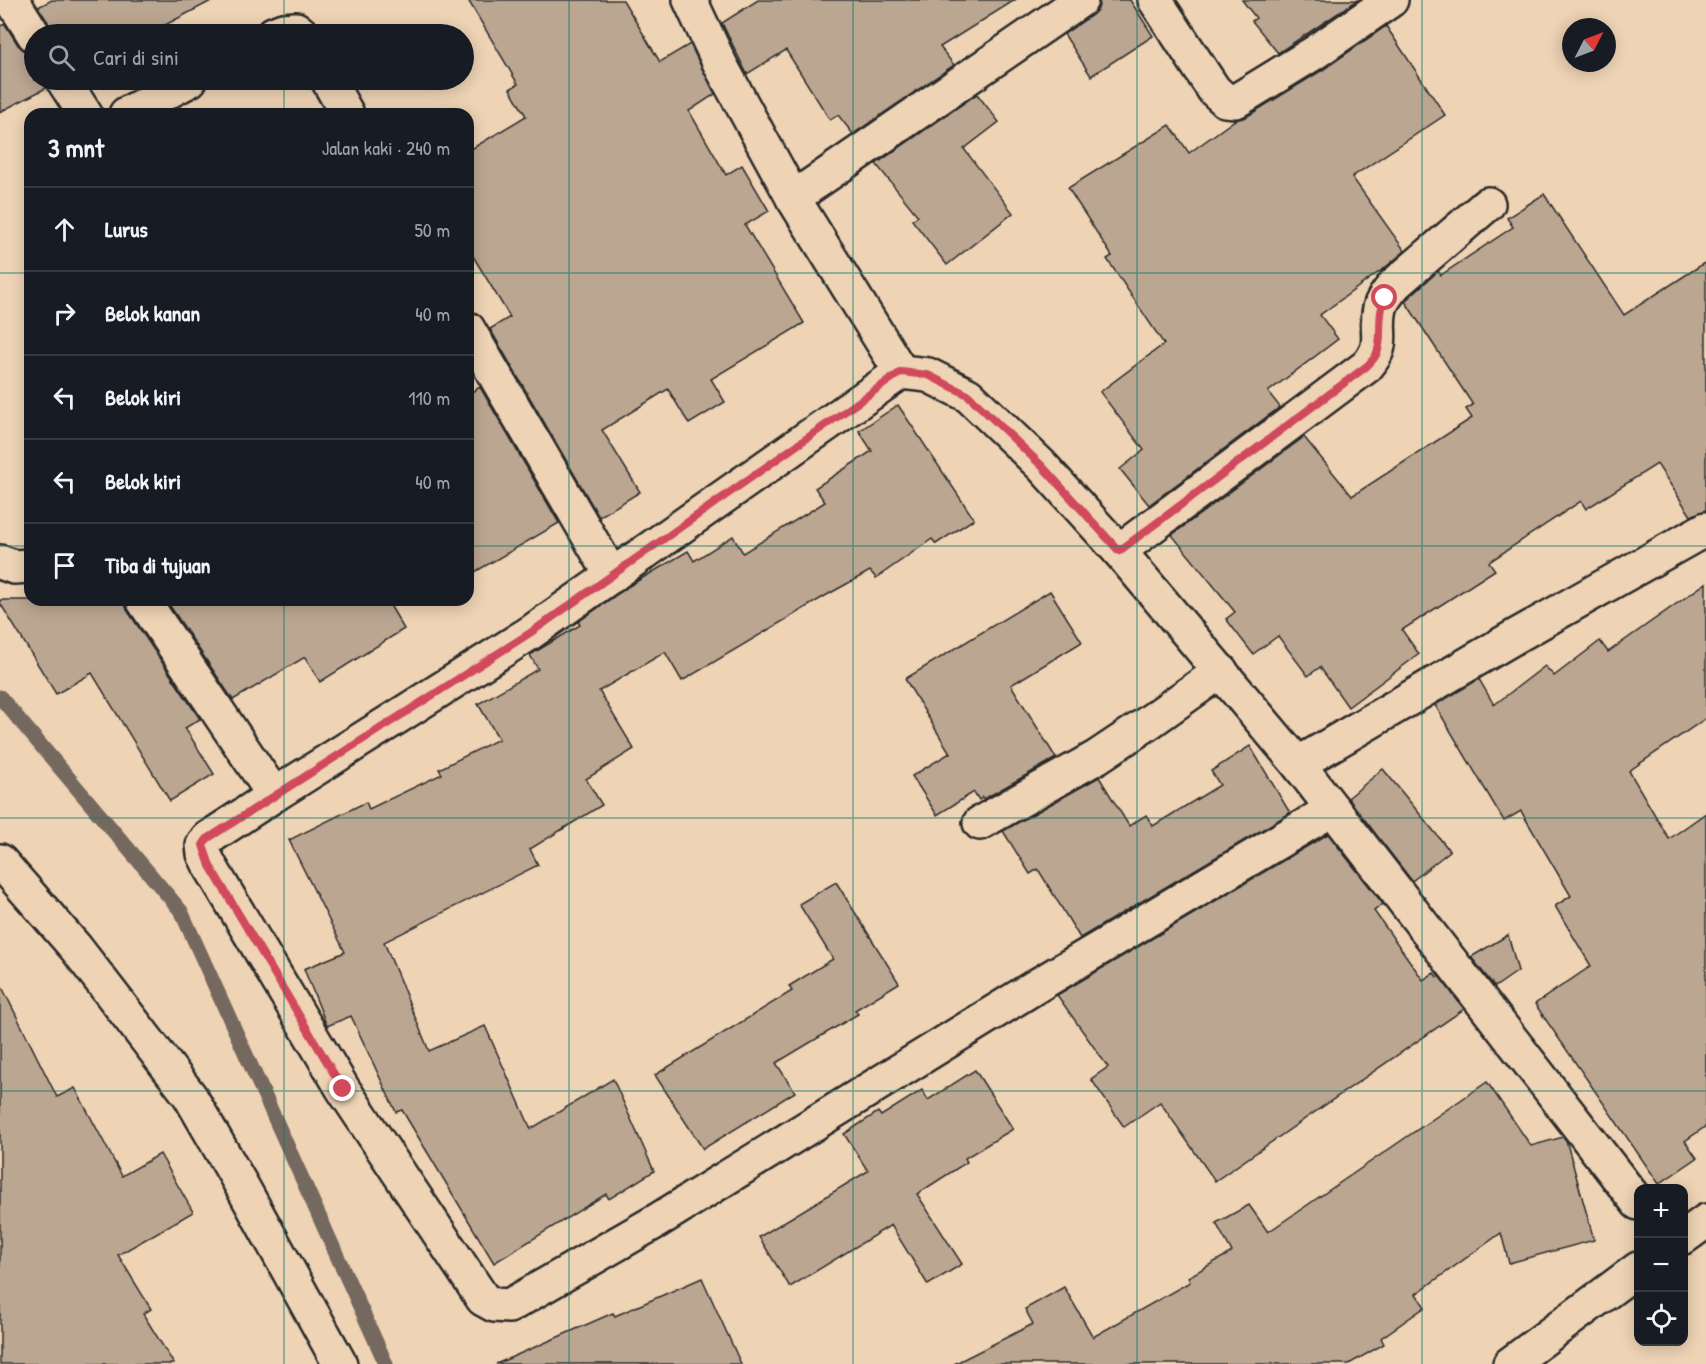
<!DOCTYPE html>
<html lang="id">
<meta charset="utf-8">
<style>
body{margin:0;font-family:"Patrick Hand",sans-serif;background:#20242c;color:#f1f3f6}
.controls{position:absolute;right:18px;bottom:18px;display:grid;overflow:hidden;border-radius:12px;box-shadow:0 3px 15px #0003}
.controls button{width:54px;height:54px;display:grid;place-items:center;padding:0;border:0;border-bottom:2px solid #363941;background:#171b24;color:#f1f3f6;font:30px sans-serif}
.compass{position:absolute;left:1562px;top:18px;width:54px;height:54px;border-radius:50%;background:#171b24;box-shadow:0 3px 15px #0003;rotate:48deg}
.stop{position:absolute;width:18px;height:18px;margin:-14px;border:4px solid #d1495b;border-radius:50%;background:#fff}
.stop.end{background:#d1495b;border-color:#fff;box-shadow:0 2px 6px #0008}
.list{margin:0;padding:0;list-style:none}
h2{display:flex;justify-content:space-between;align-items:center;height:78px;margin:0;padding:0 24px;font-size:26px}
h2 small{font-size:20px;font-weight:400;color:#9ea1a6}
.list li{display:grid;grid-template-columns:39px 1fr auto;gap:18px;align-items:center;box-sizing:border-box;height:84px;padding:0 24px;border-top:2px solid #363941}
.list b{display:block;font-size:22px;white-space:nowrap}
.list em{font-size:20px;font-style:normal;color:#9ea1a6}
.icon{flex:none;width:33px;height:33px;fill:none;stroke:currentColor;stroke-width:2;stroke-linecap:round;stroke-linejoin:round}
.map{position:relative;flex:none;width:1706px;height:1364px;overflow:hidden}
.search{position:absolute;background:#171b24;box-shadow:0 3px 15px #0003;left:24px;top:24px;width:450px;height:66px;display:flex;align-items:center;gap:15px;box-sizing:border-box;padding:0 21px;border-radius:33px;color:#9ea1a6;font-size:22px}
.panel{position:absolute;background:#171b24;box-shadow:0 3px 15px #0003;left:24px;top:108px;width:450px;height:498px;border-radius:18px}
.map>svg:first-child{display:block}
.lines{fill:none;stroke-linecap:round;stroke-linejoin:round}
.stream{stroke:#74695f;stroke-width:15}
.building{fill:#bba691;stroke:#2b2b2b;stroke-width:1.5}
.street-casing{stroke:#2b2b2b;stroke-width:38}
.secondary-casing{stroke:#2b2b2b;stroke-width:38}
.street{stroke:#eed3b5;stroke-width:33}
.secondary{stroke:#eed3b5;stroke-width:33}
.route{stroke:#d1495b;stroke-width:8}
.grid{fill:none;stroke:#0f766e;stroke-width:1.5;stroke-opacity:0.55}
</style>
<div class="map">
<svg width="1706" height="1364" viewBox="0 0 1706 1364">
<rect width="100%" height="100%" fill="#eed3b5"/>
<filter id="ink" filterUnits="userSpaceOnUse"><feTurbulence type="fractalNoise" baseFrequency=".0167" numOctaves="2"/><feDisplacementMap in="SourceGraphic" scale="12" xChannelSelector="R" yChannelSelector="G"/><feConvolveMatrix kernelMatrix="1 2 1 2 8 2 1 2 1" color-interpolation-filters="sRGB"/></filter>
<g filter="url(#ink)">
<g class="lines">
<!-- stream -->
<polyline class="stream" points="0,697 181,911 386,1364"/>
</g>
<!-- building -->
<g class="building">
<polygon points="52,0 213,0 148,34 53,34 50,25 38,7"/>
<polygon points="468,0 623,0 660,62 690,44 715,94 689,111 726,175 742,165 769,211 745,225 804,323 711,379 725,402 689,424 668,389 602,430 640,492 599,517 490,329 510,317 468,248 468,151 526,116 510,89 518,84"/>
<polygon points="758,0 1015,0 940,47 954,65 853,134 838,115 830,120 786,50 747,74 722,23"/>
<polygon points="1100,0 1130,0 1153,36 1091,76 1064,34 1092,15 1098,9"/>
<polygon points="1242,0 1358,0 1278,53 1252,21 1256,18"/>
<polygon points="5,24 18,45 26,52 34,54 34,80 45,80 46,88 0,112 0,26"/>
<polygon points="1386,26 1445,115 1352,177 1405,251 1387,266 1320,315 1338,339 1268,392 1280,407 1149,505 1120,469 1144,450 1100,392 1164,344 1107,259 1112,256 1068,188 1170,125 1189,153 1235,120 1246,117 1324,69"/>
<polygon points="977,94 999,122 964,149 1013,213 947,265 912,220 918,216 876,164"/>
<polygon points="1544,194 1624,315 1706,262 1706,510 1691,516 1657,464 1586,509 1581,501 1489,562 1495,570 1402,630 1419,654 1348,707 1320,667 1308,676 1278,636 1253,654 1226,619 1235,612 1172,535 1304,437 1352,496 1472,418 1466,409 1473,405 1405,301 1438,271 1441,275 1513,227 1507,218"/>
<polygon points="480,387 559,523 468,576 468,394"/>
<polygon points="898,405 974,519 936,544 932,539 876,578 870,571 825,596 682,681 665,652 599,691 634,749 586,779 602,805 530,849 538,865 384,942 429,1051 485,1026 531,1129 613,1079 654,1171 609,1199 606,1194 494,1263 402,1110 396,1112 351,1016 327,1026 304,969 345,952 289,840 366,802 369,809 442,774 439,769 499,739 478,704 538,669 530,655 580,625 578,622 629,586 688,551 694,561 733,536 743,553 825,502 815,488 872,451 859,431"/>
<polygon points="1706,583 1706,718 1629,771 1669,839 1706,813 1706,1126 1685,1141 1697,1158 1659,1184 1535,1004 1591,966 1555,906 1571,896 1521,811 1504,821 1435,705 1479,679 1494,705 1545,666 1554,676 1600,641 1608,652"/>
<polygon points="1050,591 1082,642 1011,685 1056,758 984,799 983,797 979,800 974,792 937,815 912,776 950,753 905,679"/>
<polygon points="0,600 124,600 127,610 200,719 185,728 214,774 170,801 92,673 56,694 0,603"/>
<polygon points="166,600 387,600 404,629 320,682 305,657 233,700"/>
<polygon points="1250,746 1290,813 1080,938 1038,869 1030,874 1003,831 1099,777 1129,826 1146,815 1153,826 1220,785 1211,771"/>
<polygon points="1383,769 1450,851 1412,881 1348,798"/>
<polygon points="1328,834 1383,904 1374,911 1423,980 1434,973 1437,977 1439,976 1464,1009 1215,1181 1160,1102 1124,1127 1091,1079 1108,1067 1057,995"/>
<polygon points="836,882 899,983 855,1010 858,1014 776,1063 795,1092 703,1149 655,1075 792,991 789,986 833,959 799,904"/>
<polygon points="1508,935 1518,971 1495,987 1471,957"/>
<polygon points="0,983 57,1097 75,1088 122,1176 160,1154 193,1212 118,1255 151,1309 143,1314 174,1364 0,1364"/>
<polygon points="975,1070 1013,1129 965,1158 967,1162 917,1194 962,1264 928,1285 891,1225 790,1287 759,1237 868,1171 844,1134 878,1112 881,1116 922,1090 928,1100"/>
<polygon points="1487,1082 1531,1146 1563,1137 1566,1140 1594,1240 1509,1263 1501,1233 1416,1294 1425,1307 1381,1338 1384,1344 1349,1364 954,1364 1033,1324 1025,1309 1064,1287 1093,1337 1190,1282 1188,1277 1232,1252 1216,1223 1249,1205 1268,1232"/>
<polygon points="702,1278 741,1364 496,1364 613,1313 615,1316"/>
</g>
<g class="lines">
<defs>
<g id="street">
<polyline points="12,0 34,35"/>
<polyline points="690,0 721,66 793,198 901,372"/>
<polyline points="1155,0 1214,90 1225,100 1236,101 1314,53 1391,0"/>
<polyline points="273,34 283,30 296,29 302,34"/>
<polyline points="63,80 85,114"/>
<polyline points="328,80 347,114"/>
<polyline points="126,114 190,80"/>
<polyline points="793,198 1081,0"/>
<polyline points="468,329 612,576"/>
<path d="M1119,551L1367,366C1387,343 1374,333 1380,308C1382,299 1389,292 1395,284L1488,204"/>
<polyline points="0,562 14,567 30,566"/>
<polyline points="143,600 274,795 530,633 901,372 928,375 968,395 1042,466 1119,551 1298,764 1638,1203"/>
<polyline points="1298,764 1516,636 1706,529"/>
<polyline points="274,795 207,839 203,845 204,854 210,866 343,1089 483,1299 494,1305 509,1306 655,1222 1038,985 1333,809"/>
<polyline points="980,823 1097,757 1145,725 1221,671"/>
<polyline points="0,861 76,948 190,1096 243,1188 340,1364"/>
</g>
<g id="secondary">
<polyline points="1684,1237 1706,1221"/>
<polyline points="1510,1364 1638,1269"/>
</g>
</defs>
<!-- street casing -->
<use href="#street" class="street-casing"/>
<!-- secondary casing -->
<use href="#secondary" class="secondary-casing"/>
<!-- street -->
<use href="#street" class="street"/>
<!-- secondary -->
<use href="#secondary" class="secondary"/>
</g>
</g>
<g class="lines" filter="url(#ink)">
<!-- route -->
<path class="route" d="M343,1089L210,866L203,845L207,839L530,633L901,372L928,375L968,395L1042,466L1119,551L1367,366C1370,363 1374,359 1376,355C1384,339 1376,317 1385,298"/>
</g>
<!-- grid -->
<path class="grid" d="M284,0V34M569,0V1364M853,0V1364M1137,0V1364M1422,0V1364M284,80V114M0,273H30M468,273H1706M0,546H30M468,546H1706M284,600V1364M0,818H1706M0,1091H1706"/>
</svg>
<div class="controls">
<button>+</button>
<button>−</button>
<button><svg class="icon" aria-label="locate" viewBox="0 0 24 24"><circle cx="12" cy="12" r="6"/><path d="M12 2v4M12 18v4M2 12h4M18 12h4"/></svg></button>
</div>
<svg class="compass" viewBox="-18 -18 36 36"><path d="M0-13l5 13h-10z" fill="#e53935"/><path d="M0 13l5-13h-10z" fill="#9ea1a6"/></svg>
<div class="stop" style="left:1385px;top:298px"></div>
<div class="stop end" style="left:343px;top:1089px"></div>
<div class="search"><svg class="icon" aria-label="search" viewBox="0 0 24 24"><circle cx="10" cy="10" r="6"/><path d="M15 15l6 6"/></svg>Cari di sini</div>
<section class="panel">
<h2>3 mnt<small>Jalan kaki · 240 m</small></h2>
<ul class="list">
<li><svg class="icon" aria-label="ahead" viewBox="0 0 24 24"><path d="M12 20V5M6 11l6-6 6 6"/></svg><div><b>Lurus</b></div><em>50 m</em></li>
<li><svg class="icon" aria-label="right" viewBox="0 0 24 24"><path d="M7 20v-9h11M14 6l5 5-5 5"/></svg><div><b>Belok kanan</b></div><em>40 m</em></li>
<li><svg class="icon" aria-label="left" viewBox="0 0 24 24"><path d="M17 20v-9H6M10 6l-5 5 5 5"/></svg><div><b>Belok kiri</b></div><em>110 m</em></li>
<li><svg class="icon" aria-label="left" viewBox="0 0 24 24"><path d="M17 20v-9H6M10 6l-5 5 5 5"/></svg><div><b>Belok kiri</b></div><em>40 m</em></li>
<li><svg class="icon" aria-label="arrive" viewBox="0 0 24 24"><path d="M6 21V4h12l-3 4 3 4H6"/></svg><div><b>Tiba di tujuan</b></div></li>
</ul>
</section>
</div>
